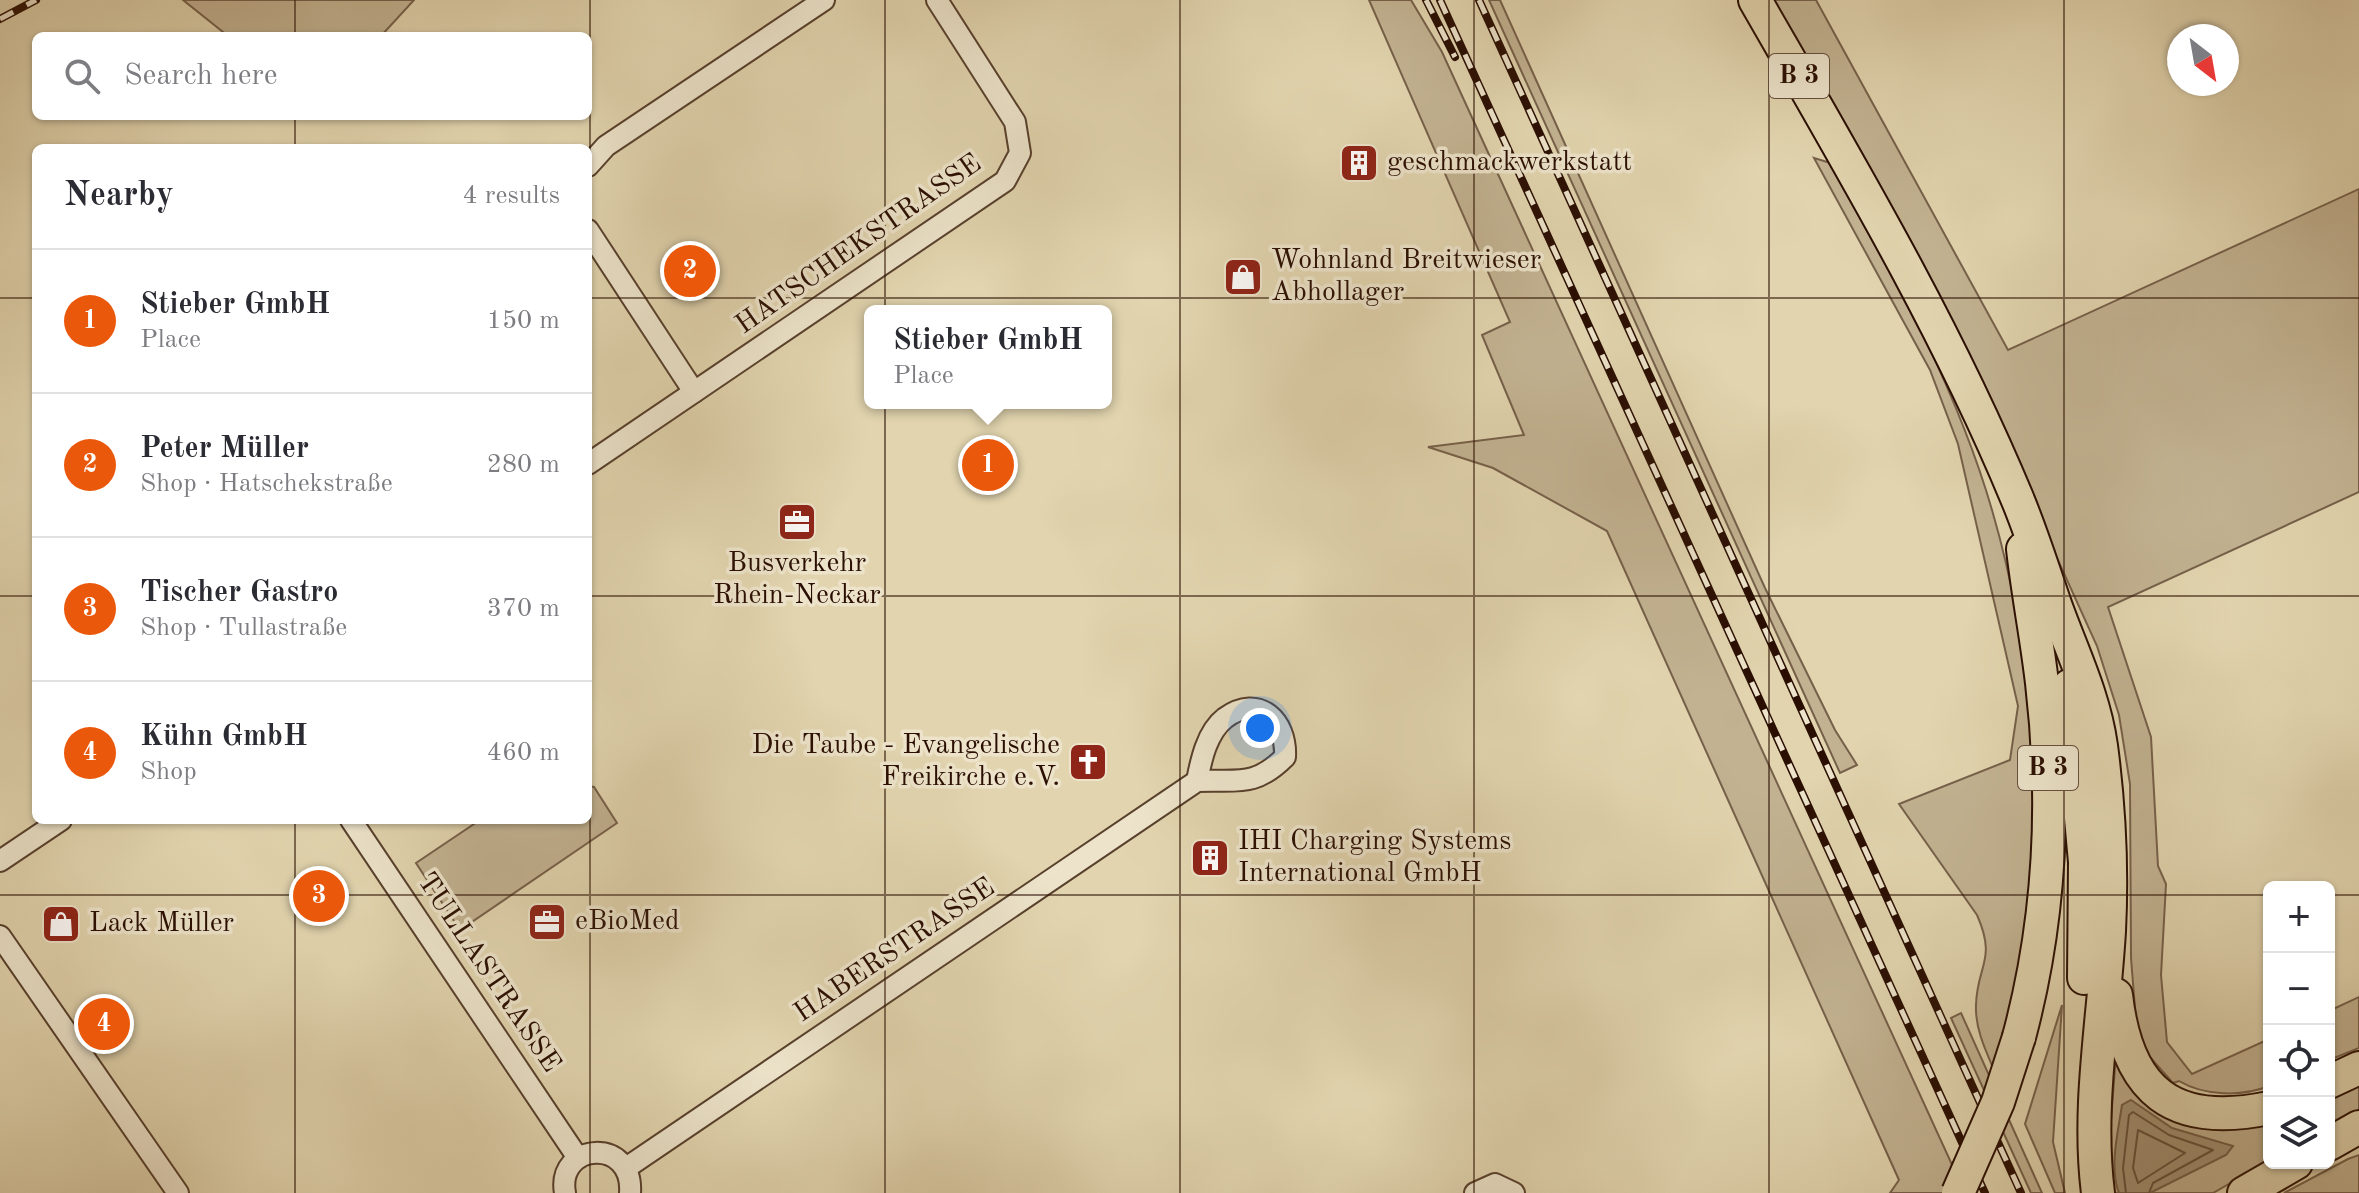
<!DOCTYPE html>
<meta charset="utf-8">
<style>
body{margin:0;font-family:"Old Standard TT",serif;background:#f7f7f7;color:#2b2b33}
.controls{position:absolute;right:24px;bottom:24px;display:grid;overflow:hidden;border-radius:12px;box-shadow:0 2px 6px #0004}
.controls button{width:72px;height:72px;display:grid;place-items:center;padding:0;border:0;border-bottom:2px solid #e1e1e2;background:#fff;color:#2b2b33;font:40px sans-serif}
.compass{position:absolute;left:2167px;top:24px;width:72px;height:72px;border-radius:50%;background:#fff;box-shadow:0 2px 6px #0004;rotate:149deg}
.you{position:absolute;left:1260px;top:728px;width:28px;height:28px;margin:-20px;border:6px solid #fff;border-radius:50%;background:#1a73e8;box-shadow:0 0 0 12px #1a73e833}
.badge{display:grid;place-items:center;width:52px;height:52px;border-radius:50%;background:#ea580c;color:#fff;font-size:26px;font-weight:700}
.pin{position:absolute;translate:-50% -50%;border:4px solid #fff;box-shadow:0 2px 8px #0006}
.popup{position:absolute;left:864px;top:305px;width:248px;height:104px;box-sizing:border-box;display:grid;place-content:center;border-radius:12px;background:#fff;filter:drop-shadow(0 2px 6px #0005);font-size:26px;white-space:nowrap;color:#7c7c81}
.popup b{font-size:30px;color:#2b2b33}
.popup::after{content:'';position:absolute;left:50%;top:100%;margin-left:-16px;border:16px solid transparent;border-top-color:#fff}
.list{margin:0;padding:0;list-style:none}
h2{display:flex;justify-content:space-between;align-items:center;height:104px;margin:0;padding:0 32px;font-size:34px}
h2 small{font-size:26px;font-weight:400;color:#7c7c81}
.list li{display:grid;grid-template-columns:52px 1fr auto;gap:24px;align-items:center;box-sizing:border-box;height:144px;padding:0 32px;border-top:2px solid #e1e1e2}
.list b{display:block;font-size:30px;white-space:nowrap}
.list p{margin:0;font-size:26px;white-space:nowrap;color:#7c7c81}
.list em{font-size:26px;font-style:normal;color:#7c7c81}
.icon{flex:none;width:44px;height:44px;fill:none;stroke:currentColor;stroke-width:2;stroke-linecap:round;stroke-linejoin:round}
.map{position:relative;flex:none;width:2359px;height:1193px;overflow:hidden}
.search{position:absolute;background:#fff;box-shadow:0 2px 6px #0004;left:32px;top:32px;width:560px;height:88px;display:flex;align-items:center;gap:20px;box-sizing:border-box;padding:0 28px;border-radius:12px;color:#7c7c81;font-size:30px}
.panel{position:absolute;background:#fff;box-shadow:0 2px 6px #0004;left:32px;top:144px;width:560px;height:680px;border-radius:12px}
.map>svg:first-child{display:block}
.green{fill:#c2b291;stroke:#76604a;stroke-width:2}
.water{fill:#a39174;stroke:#735d46;stroke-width:2}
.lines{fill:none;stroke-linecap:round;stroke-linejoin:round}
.shore{stroke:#66503b;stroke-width:2}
.minor-casing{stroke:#58402d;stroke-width:24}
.primary-casing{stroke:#2a0e02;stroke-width:36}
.minor{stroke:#ece3ca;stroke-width:20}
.primary{stroke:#e1d4ae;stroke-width:32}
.rail-casing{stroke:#2a0e02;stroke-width:8}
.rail{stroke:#ece3ca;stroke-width:5;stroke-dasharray:15;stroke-linecap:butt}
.primary-bridge-casing{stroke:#2a0e02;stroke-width:36;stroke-linecap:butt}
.primary-bridge{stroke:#e1d4ae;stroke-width:32}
.grid{fill:none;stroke:#2a0e02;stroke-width:2;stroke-opacity:0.55}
.labels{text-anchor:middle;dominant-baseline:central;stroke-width:7;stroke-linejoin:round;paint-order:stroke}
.shield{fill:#ece3ca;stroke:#644e3e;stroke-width:2}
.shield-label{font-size:26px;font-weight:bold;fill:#2a0e02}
.poi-label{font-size:28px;fill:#2a0e02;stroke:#ece3ca;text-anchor:start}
.street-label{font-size:28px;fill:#2a0e02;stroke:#ece3ca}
</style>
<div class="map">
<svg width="2359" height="1193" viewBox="0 0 2359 1193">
<rect width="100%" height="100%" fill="#e1d4ae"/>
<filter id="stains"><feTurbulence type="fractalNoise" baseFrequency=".0025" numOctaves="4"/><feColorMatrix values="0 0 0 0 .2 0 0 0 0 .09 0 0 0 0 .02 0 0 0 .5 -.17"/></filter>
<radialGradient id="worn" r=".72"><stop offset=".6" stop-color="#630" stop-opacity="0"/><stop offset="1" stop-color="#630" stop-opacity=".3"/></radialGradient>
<!-- green -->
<g class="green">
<polygon points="183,0 414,0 381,36 228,36"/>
<polygon points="1369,0 1411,0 1442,52 1954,1169 1943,1193 1890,1193 1899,1180 1607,531 1493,468 1428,447 1524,435 1482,335 1510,322"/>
<polygon points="1489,0 1500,0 1765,588 1835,730 1857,765 1840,773"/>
<path d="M1770,0H1816L2008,350L2359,189V492L2108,607L2151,737L2158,866L2166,884L2161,975L2167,1042L2192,1074L2269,1039V1086C2242,1097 2204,1096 2179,1081L2173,1083L2148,1055L2136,1021L2131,958L2130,784L2119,715L2097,646L1969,364Z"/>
<path d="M1814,158L1834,164C1894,275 1957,389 1992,510C2033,651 2044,802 2026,947C2021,988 2005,1030 1994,1070C1985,1049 1975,1028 1976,1005C1977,965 1997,960 1977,915L1899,804L2010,760L2018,706L1958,444L1930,370Z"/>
<polygon points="588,786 594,787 617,823 460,930 416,863 480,820 588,820"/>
<polygon points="2359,997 2359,1048 2329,1060 2329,1011"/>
<polygon points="2062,1005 2053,1142 2065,1193 2055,1193 2025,1124"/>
<polygon points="1961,1013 2042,1193 2031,1193 1951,1018"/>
<polygon points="2117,1041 2138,1085 2269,1121 2269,1161 2213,1193 2106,1193 2101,1162 2111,1121"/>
<polygon points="2359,1082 2359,1112 2329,1127 2329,1096"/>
<polygon points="2359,1155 2359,1193 2284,1193 2348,1159"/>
</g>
<!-- water -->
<path class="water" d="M2131,1100L2172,1128L2233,1146L2226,1155L2150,1193H2119C2109,1167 2118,1132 2122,1105Z"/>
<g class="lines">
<!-- shore -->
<g class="shore">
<polygon points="2138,1130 2185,1153 2138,1183 2133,1168"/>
<polyline points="2126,1193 2123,1168 2129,1115 2133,1112 2169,1135 2213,1150 2153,1183 2149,1193"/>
</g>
<defs>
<g id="minor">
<polyline points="588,166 606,146 824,0"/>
<polyline points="588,230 694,392"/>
<polyline points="588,464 1005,181 1020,153 1015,122 937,0"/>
<polyline points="351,820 578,1158"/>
<polyline points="0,861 61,820"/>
<polyline points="0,936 178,1193"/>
<path d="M626,1168L1197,781C1237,779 1254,788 1285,757C1287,721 1259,693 1225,718C1207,732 1201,760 1197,781"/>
<path d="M565,1193C556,1142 634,1137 630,1193"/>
<polyline points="1475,1193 1495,1184 1514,1193"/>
</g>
<g id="primary">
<path d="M1755,0C1848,162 1945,325 2017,498C2032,534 2043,570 2056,607C2073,654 2094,696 2101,746C2109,806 2112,871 2109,931C2104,1018 2087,1106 2098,1193"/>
<polyline points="2069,686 2085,862 2084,978"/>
<path d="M2116,995C2127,1092 2173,1128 2269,1108"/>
<path d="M2019,1037C2050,921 2056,802 2042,683C2037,639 2028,594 2023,549"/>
<polyline points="2329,1082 2359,1068"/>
<polyline points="2329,1144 2359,1127"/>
<polyline points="2244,1193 2296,1163"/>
</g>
</defs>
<!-- minor casing -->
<use href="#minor" class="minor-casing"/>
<!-- primary casing -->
<use href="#primary" class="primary-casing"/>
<!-- minor -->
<use href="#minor" class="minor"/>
<!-- primary -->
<use href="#primary" class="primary"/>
<defs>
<g id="rail">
<polyline points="1426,0 1455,57"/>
<polyline points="1440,0 1985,1193"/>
<polyline points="1479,0 2021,1193"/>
<polyline points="0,19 36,0"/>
</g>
</defs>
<!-- rail casing -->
<use href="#rail" class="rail-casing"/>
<!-- rail -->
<use href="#rail" class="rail"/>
<defs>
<polyline id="primary-bridge" points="1958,1193 1998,1102 2019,1037"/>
</defs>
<!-- primary-bridge casing -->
<use href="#primary-bridge" class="primary-bridge-casing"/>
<!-- primary-bridge -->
<use href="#primary-bridge" class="primary-bridge"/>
</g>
<!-- grid -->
<path class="grid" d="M295,0V36M590,0V1193M885,0V1193M1180,0V1193M1474,0V1193M1769,0V1193M2064,0V1193M295,116V148M0,298H36M588,298H2359M0,596H36M588,596H2359M295,820V1193M0,895H2269M2329,895H2359"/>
<!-- icons -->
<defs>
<symbol id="building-square" viewBox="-11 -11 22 22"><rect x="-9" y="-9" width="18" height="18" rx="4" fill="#8f2418" stroke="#ece3ca"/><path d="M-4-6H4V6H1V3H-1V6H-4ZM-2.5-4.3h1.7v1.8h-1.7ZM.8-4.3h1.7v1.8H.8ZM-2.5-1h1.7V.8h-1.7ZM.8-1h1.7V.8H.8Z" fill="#fff"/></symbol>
<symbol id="shop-square" viewBox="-11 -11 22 22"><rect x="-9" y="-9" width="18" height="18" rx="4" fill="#8f2418" stroke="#ece3ca"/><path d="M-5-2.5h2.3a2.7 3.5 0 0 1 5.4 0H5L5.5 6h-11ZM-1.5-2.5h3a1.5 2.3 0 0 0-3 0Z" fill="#fff"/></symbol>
<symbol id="office-square" viewBox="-11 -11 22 22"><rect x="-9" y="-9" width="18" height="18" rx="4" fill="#8f2418" stroke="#ece3ca"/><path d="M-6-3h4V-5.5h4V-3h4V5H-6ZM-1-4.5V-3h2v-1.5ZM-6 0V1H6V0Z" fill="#fff"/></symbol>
<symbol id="church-square" viewBox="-11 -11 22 22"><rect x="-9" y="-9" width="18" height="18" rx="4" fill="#8f2418" stroke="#ece3ca"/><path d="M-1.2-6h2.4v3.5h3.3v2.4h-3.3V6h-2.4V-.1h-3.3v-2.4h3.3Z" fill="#fff"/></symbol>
</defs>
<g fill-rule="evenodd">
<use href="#building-square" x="1337" y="141" width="44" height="44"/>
<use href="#shop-square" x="1221" y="255" width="44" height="44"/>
<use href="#office-square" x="775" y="500" width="44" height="44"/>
<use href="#church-square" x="1066" y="740" width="44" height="44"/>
<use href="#building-square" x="1188" y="836" width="44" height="44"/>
<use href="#office-square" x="525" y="900" width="44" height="44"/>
<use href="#shop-square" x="39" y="902" width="44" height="44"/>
</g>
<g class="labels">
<!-- shield labels -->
<g class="shield">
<rect x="1769" y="54" width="60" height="44" rx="6"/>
<rect x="2018" y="746" width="60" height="44" rx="6"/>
</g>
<g class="shield-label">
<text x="1799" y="76">B 3</text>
<text x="2048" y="768">B 3</text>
</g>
<!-- poi labels -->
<g class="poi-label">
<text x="1387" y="163">geschmackwerkstatt</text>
<text x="1271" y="261">Wohnland Breitwieser<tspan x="1271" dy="32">Abhollager</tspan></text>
<text x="797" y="564" text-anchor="middle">Busverkehr<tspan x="797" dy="32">Rhein-Neckar</tspan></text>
<text x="1060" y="746" text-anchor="end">Die Taube - Evangelische<tspan x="1060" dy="32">Freikirche e.V.</tspan></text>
<text x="1238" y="842">IHI Charging Systems<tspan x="1238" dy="32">International GmbH</tspan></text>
<text x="575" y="922">eBioMed</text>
<text x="89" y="924">Lack Müller</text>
</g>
<!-- street labels -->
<g class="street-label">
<text transform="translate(859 245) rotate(-35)">HATSCHEKSTRASSE</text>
<text transform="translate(895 951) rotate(-34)">HABERSTRASSE</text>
<text transform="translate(488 973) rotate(56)">TULLASTRASSE</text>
</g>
</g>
<rect width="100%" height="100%" filter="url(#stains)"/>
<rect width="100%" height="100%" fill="url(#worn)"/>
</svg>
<div class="controls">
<button>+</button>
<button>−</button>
<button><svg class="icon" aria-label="locate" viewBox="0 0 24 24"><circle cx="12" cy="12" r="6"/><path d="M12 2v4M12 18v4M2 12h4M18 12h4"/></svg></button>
<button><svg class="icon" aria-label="layers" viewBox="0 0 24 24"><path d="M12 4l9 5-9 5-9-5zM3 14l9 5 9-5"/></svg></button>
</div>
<svg class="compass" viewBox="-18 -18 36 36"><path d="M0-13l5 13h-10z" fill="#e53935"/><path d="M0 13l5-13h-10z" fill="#7c7c81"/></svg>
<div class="you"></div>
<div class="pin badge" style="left:988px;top:465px">1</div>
<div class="popup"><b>Stieber GmbH</b>Place</div>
<div class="pin badge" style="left:690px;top:271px">2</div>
<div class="pin badge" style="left:319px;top:896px">3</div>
<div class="pin badge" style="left:104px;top:1024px">4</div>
<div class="search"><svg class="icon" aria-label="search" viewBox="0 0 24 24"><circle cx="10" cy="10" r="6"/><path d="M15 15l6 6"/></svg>Search here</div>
<section class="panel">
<h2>Nearby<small>4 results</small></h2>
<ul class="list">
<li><span class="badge">1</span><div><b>Stieber GmbH</b><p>Place</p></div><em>150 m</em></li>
<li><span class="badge">2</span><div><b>Peter Müller</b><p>Shop · Hatschekstraße</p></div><em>280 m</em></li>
<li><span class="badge">3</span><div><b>Tischer Gastro</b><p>Shop · Tullastraße</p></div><em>370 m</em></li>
<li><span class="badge">4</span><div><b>Kühn GmbH</b><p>Shop</p></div><em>460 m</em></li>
</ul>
</section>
</div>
